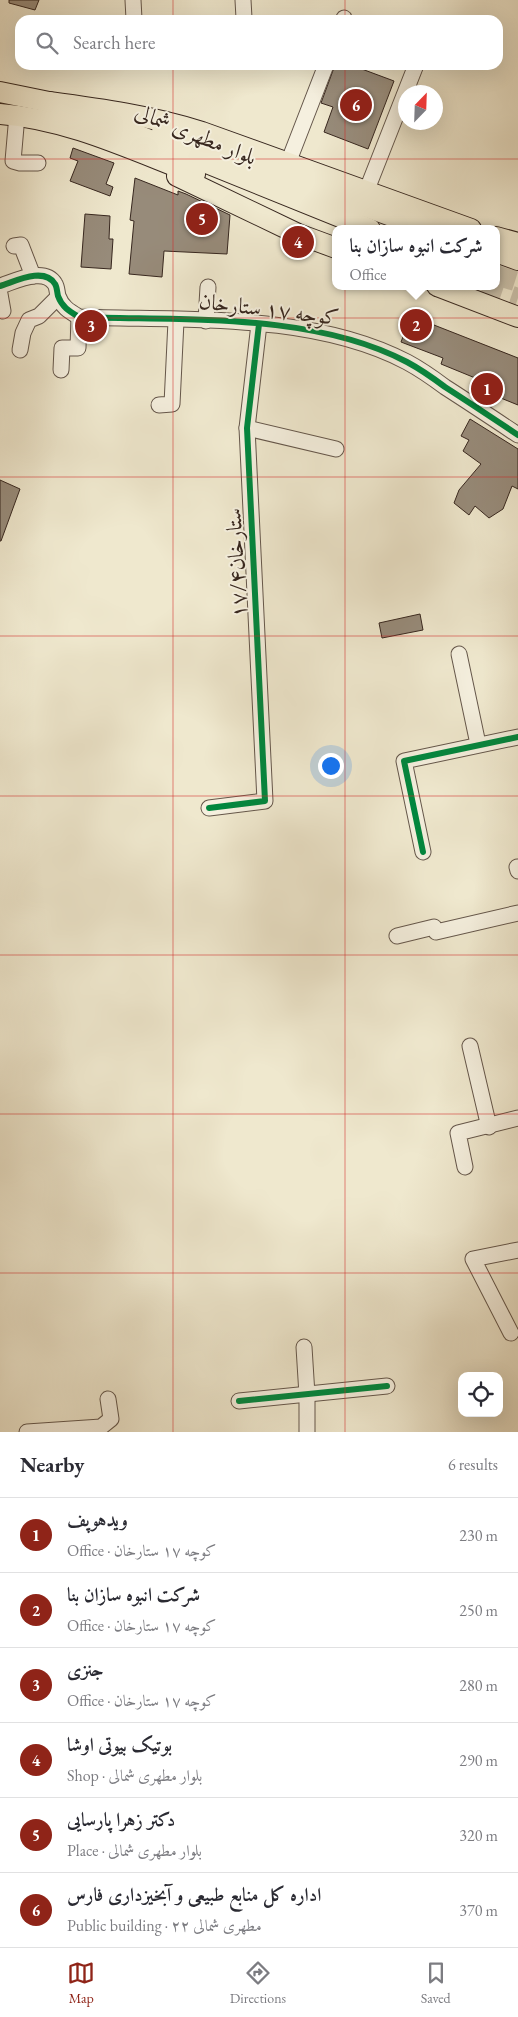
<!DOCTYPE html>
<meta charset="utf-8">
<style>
body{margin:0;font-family:"EB Garamond",Amiri,serif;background:#f7f7f7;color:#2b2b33}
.controls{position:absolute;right:15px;bottom:15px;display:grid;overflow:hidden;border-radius:10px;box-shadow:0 5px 20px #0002}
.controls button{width:45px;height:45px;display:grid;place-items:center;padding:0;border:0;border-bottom:1px solid #e1e1e2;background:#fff;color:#2b2b33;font:25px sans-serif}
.compass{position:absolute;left:398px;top:85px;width:45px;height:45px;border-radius:50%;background:#fff;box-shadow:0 5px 20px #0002;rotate:23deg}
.you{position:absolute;left:330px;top:765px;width:18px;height:18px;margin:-12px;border:4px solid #fff;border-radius:50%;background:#1a73e8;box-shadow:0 0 0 8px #1a73e833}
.badge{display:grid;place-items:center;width:32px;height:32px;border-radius:50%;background:#8f2418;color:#fff;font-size:16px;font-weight:700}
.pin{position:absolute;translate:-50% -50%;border:2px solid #fff;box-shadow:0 1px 5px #0006}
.popup{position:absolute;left:332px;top:225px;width:168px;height:65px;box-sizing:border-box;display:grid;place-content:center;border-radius:10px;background:#fff;filter:drop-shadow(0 1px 4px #0005);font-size:16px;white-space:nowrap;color:#7c7c81}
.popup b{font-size:19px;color:#2b2b33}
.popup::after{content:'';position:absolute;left:50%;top:100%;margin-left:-10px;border:10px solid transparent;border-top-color:#fff}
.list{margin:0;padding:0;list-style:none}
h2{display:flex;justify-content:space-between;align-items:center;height:65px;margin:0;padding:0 20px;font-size:21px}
h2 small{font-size:16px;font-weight:400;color:#7c7c81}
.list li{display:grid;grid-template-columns:32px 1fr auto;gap:15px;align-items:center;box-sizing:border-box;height:75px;padding:0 20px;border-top:1px solid #e1e1e2}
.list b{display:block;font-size:19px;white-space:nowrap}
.list p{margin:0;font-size:16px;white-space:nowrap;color:#7c7c81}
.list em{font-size:16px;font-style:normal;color:#7c7c81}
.icon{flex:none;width:28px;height:28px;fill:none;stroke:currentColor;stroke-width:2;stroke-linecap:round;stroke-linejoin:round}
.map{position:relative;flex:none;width:518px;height:1432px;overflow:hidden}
.search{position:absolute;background:#fff;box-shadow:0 5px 20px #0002;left:15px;right:15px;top:15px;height:55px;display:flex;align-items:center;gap:12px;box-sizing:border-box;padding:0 18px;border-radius:15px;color:#7c7c81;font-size:19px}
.sheet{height:515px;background:#fff}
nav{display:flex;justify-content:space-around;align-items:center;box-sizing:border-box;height:70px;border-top:1px solid #e1e1e2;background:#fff;font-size:14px;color:#7c7c81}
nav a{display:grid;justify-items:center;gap:2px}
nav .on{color:#8f2418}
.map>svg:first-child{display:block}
.building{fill:#978b7a;stroke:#37271f}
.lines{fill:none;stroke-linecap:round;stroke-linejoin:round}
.major-tunnel{stroke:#cac1ab;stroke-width:20;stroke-dasharray:20 10;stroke-linecap:butt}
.minor-casing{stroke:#65574b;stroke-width:17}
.major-casing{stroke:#37271f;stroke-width:22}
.minor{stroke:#f5f0df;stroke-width:15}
.major{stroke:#efe8ce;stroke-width:20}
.cycleway-casing{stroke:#f5f0df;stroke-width:9}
.cycleway{stroke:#00873e;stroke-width:6}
.grid{fill:none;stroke:#d62828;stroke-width:1;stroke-opacity:0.55}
.labels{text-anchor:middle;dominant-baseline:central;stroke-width:4;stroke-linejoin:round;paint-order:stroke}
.street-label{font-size:22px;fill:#37271f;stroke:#f5f0df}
</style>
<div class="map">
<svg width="518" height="1432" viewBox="0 0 518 1432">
<rect width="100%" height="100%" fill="#efe8ce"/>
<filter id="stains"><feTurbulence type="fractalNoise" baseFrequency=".004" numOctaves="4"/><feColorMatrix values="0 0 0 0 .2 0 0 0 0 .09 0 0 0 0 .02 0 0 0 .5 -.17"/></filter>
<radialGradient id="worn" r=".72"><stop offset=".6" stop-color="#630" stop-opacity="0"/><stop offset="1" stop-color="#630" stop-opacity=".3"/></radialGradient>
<!-- building -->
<g class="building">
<polygon points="9,0 39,0 35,10 9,3"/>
<polygon points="335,65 351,65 394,81 368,149 324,132 333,107 321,103"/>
<polygon points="73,148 114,163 106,184 113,187 110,196 70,181 78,161 70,158"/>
<polygon points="135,178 178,195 178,191 186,194 230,215 227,254 164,251 162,277 129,274 134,221 130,220"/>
<polygon points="85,214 110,216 109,239 113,239 111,269 81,267"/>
<polygon points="411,316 518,358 518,405 481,390 485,382 441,364 443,358 401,342"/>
<polygon points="470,419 518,449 518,489 512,486 503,509 489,518 475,506 469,515 454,503 459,490 481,464 463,451 469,440 461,436"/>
<polygon points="0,480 20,489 1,541 0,541"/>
<polygon points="420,614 423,630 382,638 379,623"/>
</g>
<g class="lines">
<!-- major-tunnel -->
<g class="major-tunnel">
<polyline points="496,275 518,282"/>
<polyline points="483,286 518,298"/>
</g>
<defs>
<g id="minor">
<polyline points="133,0 134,19"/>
<polyline points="243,0 244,18"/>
<polyline points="343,20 344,18"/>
<polyline points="17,115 13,161 20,163 38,163"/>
<polyline points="288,163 326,65"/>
<polyline points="366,192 416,65"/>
<polyline points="14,246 21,245 33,276"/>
<path d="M0,286C14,282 44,266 55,284C57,287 57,292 58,296C62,307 69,311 79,317C184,321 312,312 407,362C420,369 433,378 445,387C470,403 494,419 518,435"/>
<polyline points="0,294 3,311"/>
<polyline points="206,321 208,287"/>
<polyline points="20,350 23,333 29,320 39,316 58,297"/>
<polyline points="61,370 62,348 78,348 79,317"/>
<polyline points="159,405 172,404 176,321"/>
<polyline points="247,428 336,449"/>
<polyline points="459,654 478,744"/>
<polyline points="209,808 265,801 247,428 259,324"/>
<polyline points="423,852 404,761 518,737"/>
<polyline points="517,867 518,871"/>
<polyline points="397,936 434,927 436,932 518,913"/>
<polyline points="470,1046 489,1127"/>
<polyline points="465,1167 458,1133 518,1118"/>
<polyline points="511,1333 473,1259 518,1250"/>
<polyline points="304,1347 307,1395 307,1432"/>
<polyline points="239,1401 387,1386"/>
<polyline points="27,1432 101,1427 111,1419 108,1399"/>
</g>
<g id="major">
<polyline points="0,92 49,102 83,113 370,229"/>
<path d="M49,102C101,109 152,116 202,132L471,229"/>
<path d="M0,114C68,119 132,150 195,174"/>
<polyline points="162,132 427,229"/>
<polyline points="177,176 298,234 336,248"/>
<polyline points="496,237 518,243"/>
<polyline points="496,252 518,260"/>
<polyline points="437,286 518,317"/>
</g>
</defs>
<!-- minor casing -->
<use href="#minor" class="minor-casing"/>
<!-- major casing -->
<use href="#major" class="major-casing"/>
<!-- minor -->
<use href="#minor" class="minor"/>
<!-- major -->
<use href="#major" class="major"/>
<defs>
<g id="cycleway">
<path d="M0,286C14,282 44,266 55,284C57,287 57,292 58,296C62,307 69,311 79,317C184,321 312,312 407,362C420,369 433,378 445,387C470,403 494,419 518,435"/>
<polyline points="209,808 265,801 247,428 259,324"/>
<polyline points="423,852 404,761 518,737"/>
<polyline points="239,1401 387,1386"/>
</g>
</defs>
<!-- cycleway casing -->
<use href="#cycleway" class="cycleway-casing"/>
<!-- cycleway -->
<use href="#cycleway" class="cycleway"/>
</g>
<!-- grid -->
<path class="grid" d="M173,0V20M345,0V20M173,65V1432M345,65V1432M0,159H518M0,318H518M0,477H518M0,636H518M0,796H518M0,955H518M0,1114H518M0,1273H518"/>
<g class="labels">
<!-- street labels -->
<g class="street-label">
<text transform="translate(196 134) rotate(22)">بلوار مطهرى شمالى</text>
<text transform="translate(269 309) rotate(7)">کوچه ۱۷ ستارخان</text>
<text transform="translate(236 563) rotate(-93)">ستارخان۱۷/۴</text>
</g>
</g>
<rect width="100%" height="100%" filter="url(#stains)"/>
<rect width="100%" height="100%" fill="url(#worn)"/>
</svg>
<div class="controls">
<button><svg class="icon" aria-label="locate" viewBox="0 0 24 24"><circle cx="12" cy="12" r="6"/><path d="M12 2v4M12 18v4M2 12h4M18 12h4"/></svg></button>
</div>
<svg class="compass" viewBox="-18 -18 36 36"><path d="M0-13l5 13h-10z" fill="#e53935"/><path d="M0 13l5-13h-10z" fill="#7c7c81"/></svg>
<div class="you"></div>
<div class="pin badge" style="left:487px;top:389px">1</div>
<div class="pin badge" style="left:416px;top:325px">2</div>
<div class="popup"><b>شرکت انبوه سازان بنا</b>Office</div>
<div class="pin badge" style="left:91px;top:326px">3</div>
<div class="pin badge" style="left:298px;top:242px">4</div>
<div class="pin badge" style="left:202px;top:219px">5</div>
<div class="pin badge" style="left:356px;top:105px">6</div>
<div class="search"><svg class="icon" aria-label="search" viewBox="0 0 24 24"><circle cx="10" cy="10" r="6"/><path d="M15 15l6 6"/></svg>Search here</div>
</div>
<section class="sheet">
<h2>Nearby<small>6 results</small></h2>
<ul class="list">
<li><span class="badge">1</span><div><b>ویدهوپف</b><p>Office · کوچه ۱۷ ستارخان</p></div><em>230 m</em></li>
<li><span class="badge">2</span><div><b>شرکت انبوه سازان بنا</b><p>Office · کوچه ۱۷ ستارخان</p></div><em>250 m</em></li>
<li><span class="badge">3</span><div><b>جنزی</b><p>Office · کوچه ۱۷ ستارخان</p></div><em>280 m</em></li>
<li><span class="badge">4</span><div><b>بوتیک بیوتی اوشا</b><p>Shop · بلوار مطهرى شمالى</p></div><em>290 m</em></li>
<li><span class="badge">5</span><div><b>دکتر زهرا پارسایی</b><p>Place · بلوار مطهرى شمالى</p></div><em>320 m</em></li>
<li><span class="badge">6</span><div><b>اداره کل منابع طبیعى و آبخیزدارى فارس</b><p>Public building · مطهرى شمالى ۲۲</p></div><em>370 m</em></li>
</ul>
</section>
<nav>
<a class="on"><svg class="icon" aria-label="map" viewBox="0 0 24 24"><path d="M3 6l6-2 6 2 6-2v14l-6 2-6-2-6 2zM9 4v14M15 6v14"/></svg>Map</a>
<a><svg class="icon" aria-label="directions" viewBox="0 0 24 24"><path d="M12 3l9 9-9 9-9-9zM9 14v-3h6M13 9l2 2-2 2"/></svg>Directions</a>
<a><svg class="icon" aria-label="saved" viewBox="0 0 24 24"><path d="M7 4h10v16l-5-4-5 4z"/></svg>Saved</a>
</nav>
